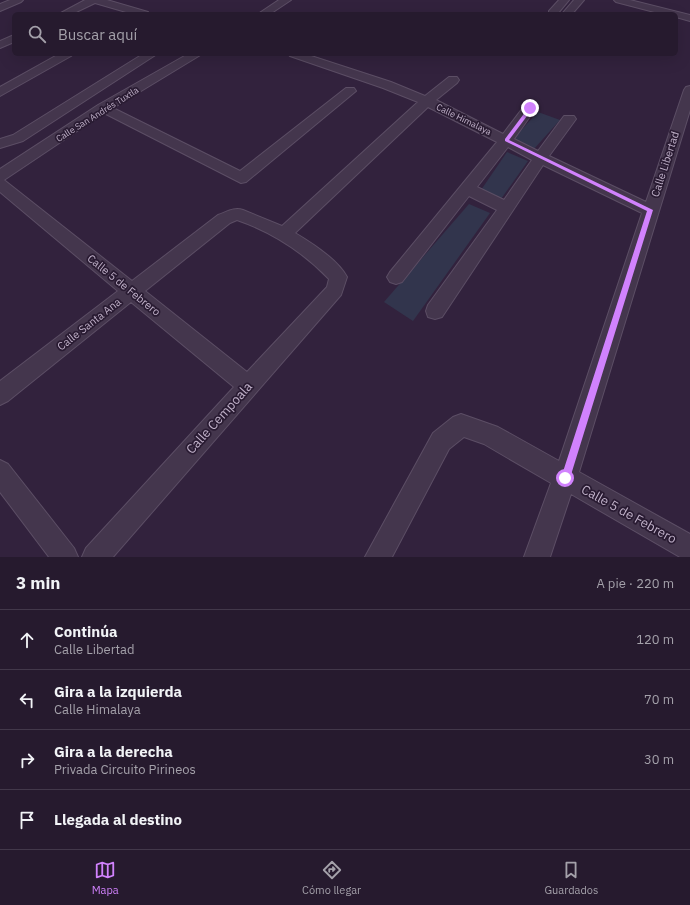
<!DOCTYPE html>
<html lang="es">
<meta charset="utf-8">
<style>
body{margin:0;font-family:"IBM Plex Sans",sans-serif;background:#32273a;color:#f1f3f6}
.stop{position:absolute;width:12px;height:12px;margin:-9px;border:3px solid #d182fd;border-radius:50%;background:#fff}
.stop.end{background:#d182fd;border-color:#fff;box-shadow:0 1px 4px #0008}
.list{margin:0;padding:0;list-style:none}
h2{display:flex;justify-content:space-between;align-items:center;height:52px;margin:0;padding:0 16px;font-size:17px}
h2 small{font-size:13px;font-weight:400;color:#a4a1aa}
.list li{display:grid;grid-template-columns:26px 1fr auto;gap:12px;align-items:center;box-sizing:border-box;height:60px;padding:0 16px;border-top:1px solid #42384a}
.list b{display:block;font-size:15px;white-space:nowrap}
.list p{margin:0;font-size:13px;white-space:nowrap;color:#a4a1aa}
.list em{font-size:13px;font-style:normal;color:#a4a1aa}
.icon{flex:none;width:22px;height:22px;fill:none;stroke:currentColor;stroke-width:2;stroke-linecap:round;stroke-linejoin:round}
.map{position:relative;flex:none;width:690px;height:557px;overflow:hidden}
.search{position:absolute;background:#261a2e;box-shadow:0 4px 16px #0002;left:12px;right:12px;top:12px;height:44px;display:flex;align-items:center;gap:10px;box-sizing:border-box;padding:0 14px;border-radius:6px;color:#a4a1aa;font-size:15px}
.sheet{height:292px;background:#261a2e}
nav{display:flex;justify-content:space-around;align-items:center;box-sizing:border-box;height:56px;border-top:1px solid #42384a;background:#261a2e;font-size:11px;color:#a4a1aa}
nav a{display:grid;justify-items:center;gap:2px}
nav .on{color:#d182fd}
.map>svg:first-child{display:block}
.green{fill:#32354d}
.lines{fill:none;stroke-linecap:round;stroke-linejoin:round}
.minor-casing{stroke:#5c4e65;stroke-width:2}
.minor{fill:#44364d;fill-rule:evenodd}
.route{fill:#d182fd}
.labels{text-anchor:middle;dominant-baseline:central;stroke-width:3.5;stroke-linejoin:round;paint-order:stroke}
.far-street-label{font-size:9px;fill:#c0b1c9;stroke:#291b32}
.street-label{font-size:11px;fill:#c0b1c9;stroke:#291b32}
.near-street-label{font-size:13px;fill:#c0b1c9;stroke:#291b32}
</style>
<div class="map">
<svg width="690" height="557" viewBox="0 0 690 557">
<rect width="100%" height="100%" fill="#32223d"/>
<!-- green -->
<g class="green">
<polygon points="538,112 560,120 533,150 513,139"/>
<polygon points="507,152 528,161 501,199 481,190"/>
<polygon points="469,204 490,213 413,321 384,302"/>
</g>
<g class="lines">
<defs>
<g id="minor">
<polygon points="10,0 23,0 21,2 0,11 0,4"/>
<polygon points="85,0 107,0 148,12 149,14 133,14 95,3 72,14 59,14"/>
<polygon points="279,0 291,0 270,14 258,14"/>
<polygon points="559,0 569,0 559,12 562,14 574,0 584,0 572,14 549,14 549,11"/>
<polygon points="614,0 630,0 690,15 690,21 676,17 676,14 662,14 616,2"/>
<polygon points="14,35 14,42 0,48 0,41"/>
<polygon points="59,54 73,54 71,56 0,96 0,87"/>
<polygon points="143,54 157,54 23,141 0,148 0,139 13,135"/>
<path d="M188,54H202L113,108L240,171L346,88H354L356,91L246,182L241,183L104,113L4,180L132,281L218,215C227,212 234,207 243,210L282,226L418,102L383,88L290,56L288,54H305L391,82L425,96L449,77H457L459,80L457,83L436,100L503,134L525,105H535L536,108L514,139L538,151L564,116H574L576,119L549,156L646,202L684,90L686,87L690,86V110L579,472L690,534V557H680L571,494L550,557H524L551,483L484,444L464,437L449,449L392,557H365L433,433L453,417L461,414L498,427L559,461L642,213L543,165L442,317L435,319L428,317L426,311L428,305L497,210L469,196L402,282L396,284L390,282L387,277L390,272L497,142L428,107L295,233C312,243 338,260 347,277L341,295L113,557H82L86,548L234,387L131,302L8,401L0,405V381L118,291L0,192V169L98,105ZM508,147L532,160L504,200L477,187ZM237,220C272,232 303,252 329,279L327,287L247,372L145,291L230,223Z"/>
<polygon points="0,460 8,464 74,548 78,557 49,557 0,492"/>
</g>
</defs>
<!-- minor casing -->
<use href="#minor" class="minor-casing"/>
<!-- minor -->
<use href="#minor" class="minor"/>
</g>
<!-- route -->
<polygon class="route" points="529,107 533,108 509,140 653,210 570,478 568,481 565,483 562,481 561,478 647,211 505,141 505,139"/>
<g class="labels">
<!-- far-street labels -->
<g class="far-street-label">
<text transform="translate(97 114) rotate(-32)">Calle San Andrés Tuxtla</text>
<text transform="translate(464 119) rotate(26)">Calle Himalaya</text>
</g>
<!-- street labels -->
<g class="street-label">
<text transform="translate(665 164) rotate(-72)">Calle Libertad</text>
<text transform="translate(124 285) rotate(39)">Calle 5 de Febrero</text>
<text transform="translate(89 324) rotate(-38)">Calle Santa Ana</text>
</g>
<!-- near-street labels -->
<g class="near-street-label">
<text transform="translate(219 418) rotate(-48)">Calle Cempoala</text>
<text transform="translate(629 514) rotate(29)">Calle 5 de Febrero</text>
</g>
</g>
</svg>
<div class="stop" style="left:565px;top:478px"></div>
<div class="stop end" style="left:530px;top:108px"></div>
<div class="search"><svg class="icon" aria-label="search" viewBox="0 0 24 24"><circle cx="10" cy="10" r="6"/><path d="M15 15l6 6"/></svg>Buscar aquí</div>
</div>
<section class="sheet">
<h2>3 min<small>A pie · 220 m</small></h2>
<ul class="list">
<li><svg class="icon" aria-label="ahead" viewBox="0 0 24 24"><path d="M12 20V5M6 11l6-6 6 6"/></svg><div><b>Continúa</b><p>Calle Libertad</p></div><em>120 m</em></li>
<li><svg class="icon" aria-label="left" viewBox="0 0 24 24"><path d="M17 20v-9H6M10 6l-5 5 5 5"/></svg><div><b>Gira a la izquierda</b><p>Calle Himalaya</p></div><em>70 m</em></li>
<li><svg class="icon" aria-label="right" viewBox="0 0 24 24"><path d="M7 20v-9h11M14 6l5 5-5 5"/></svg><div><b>Gira a la derecha</b><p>Privada Circuito Pirineos</p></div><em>30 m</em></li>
<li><svg class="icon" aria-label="arrive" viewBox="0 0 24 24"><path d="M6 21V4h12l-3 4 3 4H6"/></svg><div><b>Llegada al destino</b></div></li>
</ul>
</section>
<nav>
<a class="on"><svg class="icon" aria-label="map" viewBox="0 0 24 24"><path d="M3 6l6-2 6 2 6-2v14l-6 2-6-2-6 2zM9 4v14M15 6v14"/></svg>Mapa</a>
<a><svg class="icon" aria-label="directions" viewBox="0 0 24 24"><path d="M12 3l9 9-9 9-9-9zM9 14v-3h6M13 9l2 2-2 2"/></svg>Cómo llegar</a>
<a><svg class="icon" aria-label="saved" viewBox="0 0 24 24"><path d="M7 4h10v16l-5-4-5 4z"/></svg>Guardados</a>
</nav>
